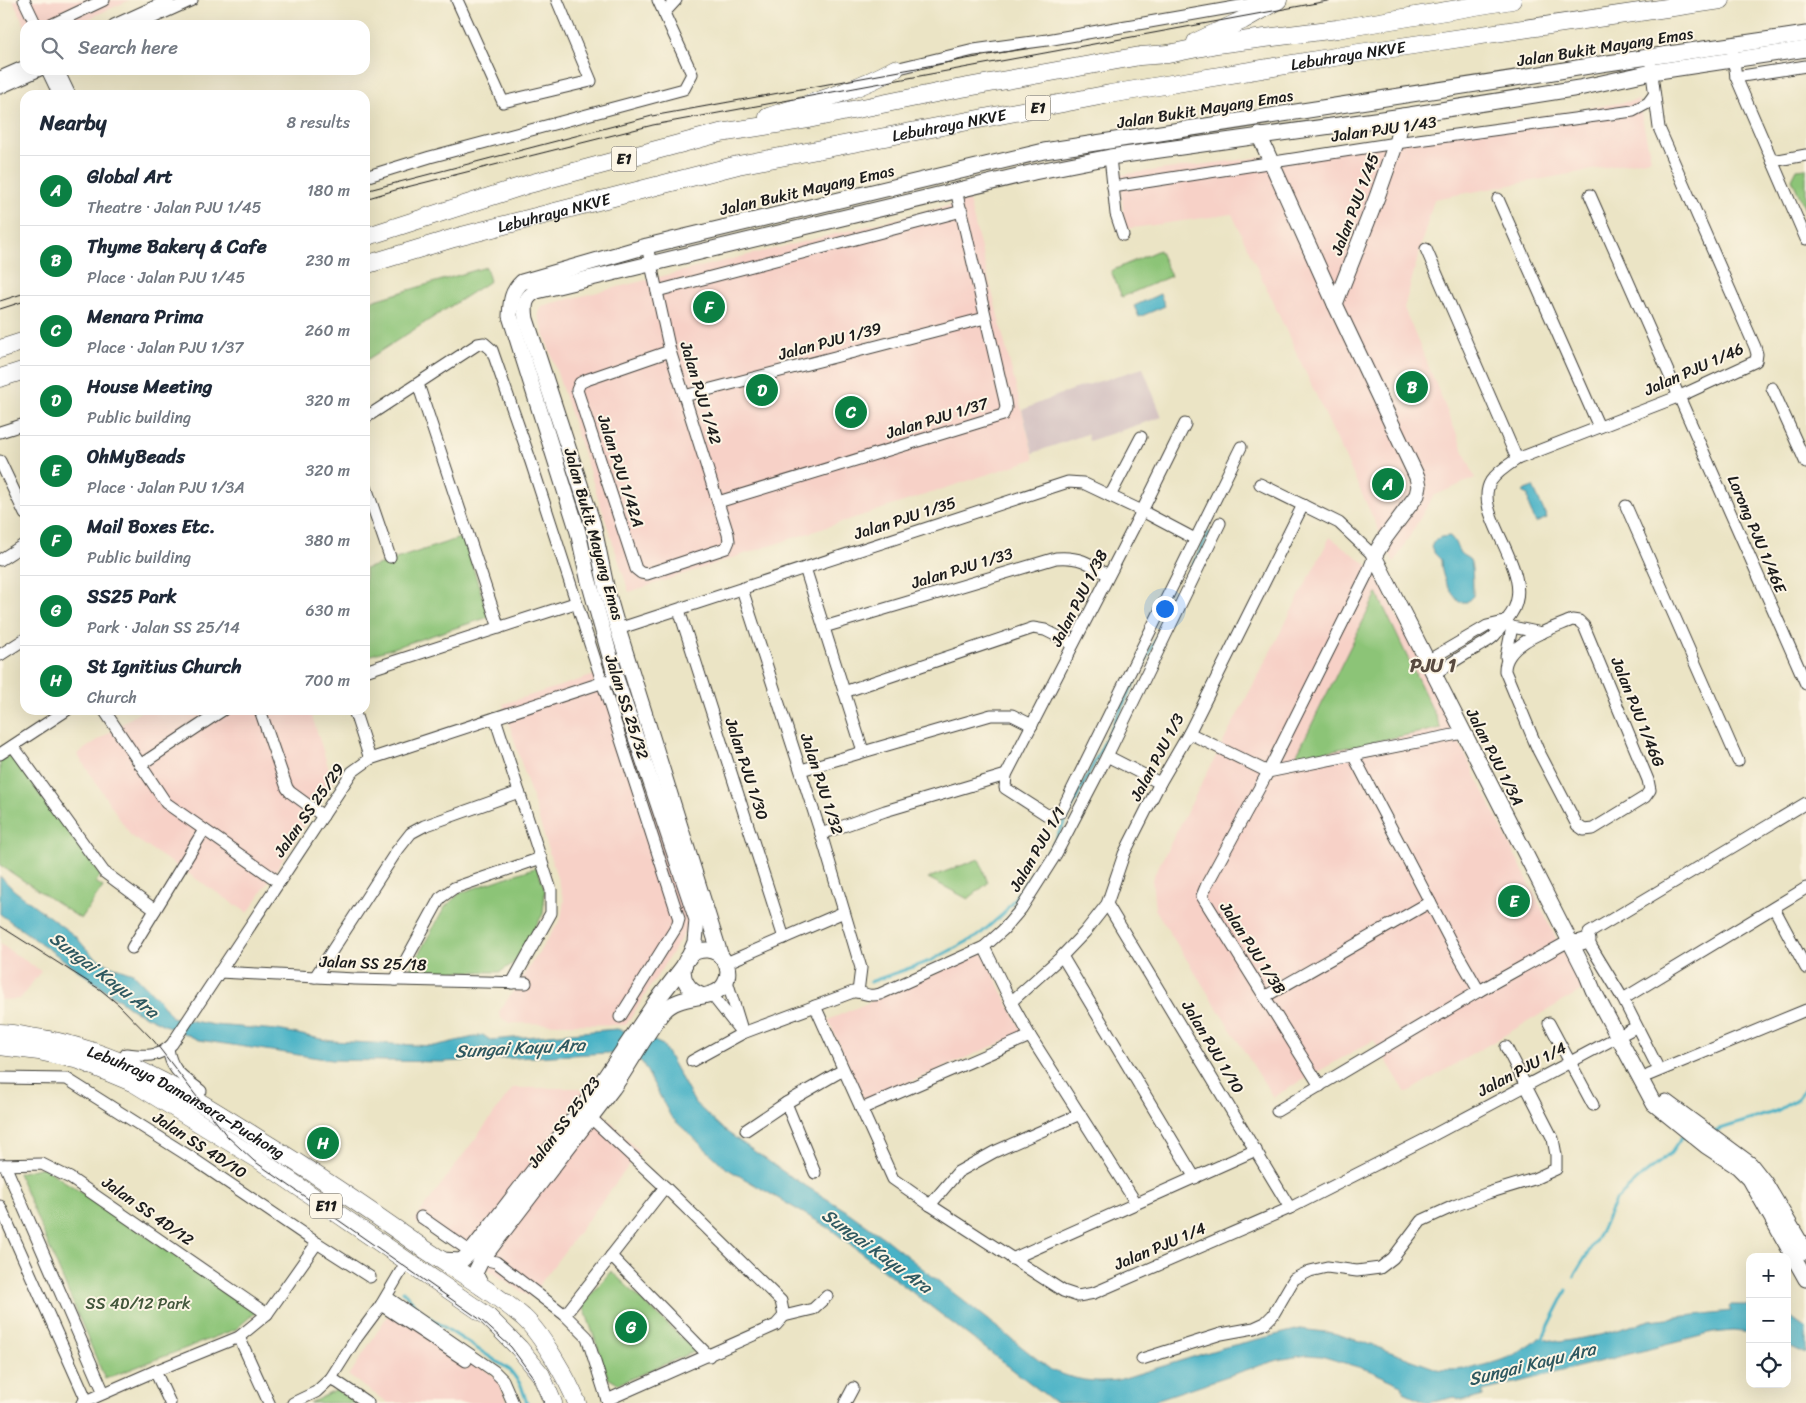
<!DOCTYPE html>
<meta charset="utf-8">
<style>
body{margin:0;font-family:Sriracha,sans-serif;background:#f6f6f7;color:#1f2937}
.controls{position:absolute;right:15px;bottom:15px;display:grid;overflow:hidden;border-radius:10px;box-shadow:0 5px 20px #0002}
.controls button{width:45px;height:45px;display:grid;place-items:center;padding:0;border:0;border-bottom:1px solid #e0e1e3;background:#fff;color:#1f2937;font:25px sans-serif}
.you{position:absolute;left:1164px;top:608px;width:18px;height:18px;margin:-12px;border:4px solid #fff;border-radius:50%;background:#1a73e8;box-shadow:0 0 0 8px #1a73e833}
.badge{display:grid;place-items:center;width:32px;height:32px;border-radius:50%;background:#0b8043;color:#fff;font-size:16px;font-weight:700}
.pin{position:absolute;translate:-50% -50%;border:2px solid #fff;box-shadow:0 1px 5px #0006}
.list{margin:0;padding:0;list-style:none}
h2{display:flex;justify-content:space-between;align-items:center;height:65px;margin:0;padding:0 20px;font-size:21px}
h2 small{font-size:16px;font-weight:400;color:#747a83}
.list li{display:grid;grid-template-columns:32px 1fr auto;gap:15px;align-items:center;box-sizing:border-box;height:70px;padding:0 20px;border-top:1px solid #e0e1e3}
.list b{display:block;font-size:19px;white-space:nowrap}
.list p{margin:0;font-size:16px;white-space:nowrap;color:#747a83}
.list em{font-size:16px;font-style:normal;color:#747a83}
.icon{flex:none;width:28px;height:28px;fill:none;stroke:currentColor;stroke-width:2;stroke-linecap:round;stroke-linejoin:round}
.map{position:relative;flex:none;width:1806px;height:1403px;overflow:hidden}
.search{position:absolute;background:#fff;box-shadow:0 5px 20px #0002;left:20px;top:20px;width:350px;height:55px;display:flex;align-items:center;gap:12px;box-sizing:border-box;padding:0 18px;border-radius:15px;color:#747a83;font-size:19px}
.panel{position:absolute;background:#fff;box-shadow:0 5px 20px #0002;left:20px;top:90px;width:350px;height:625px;border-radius:15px}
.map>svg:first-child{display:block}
.built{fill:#f7d1c7}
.industrial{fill:#d2bfc0}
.green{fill:#8cc477;stroke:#54704a}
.water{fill:#48b2c6;stroke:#326771}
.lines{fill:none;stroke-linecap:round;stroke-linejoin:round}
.stream{stroke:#48b2c6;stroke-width:3}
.minor-casing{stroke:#3b3a35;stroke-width:13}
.major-casing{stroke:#3b3a35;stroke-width:17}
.highway-casing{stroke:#3b3a35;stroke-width:19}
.minor{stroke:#fff;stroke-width:11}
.major{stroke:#fff;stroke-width:15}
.highway{stroke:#fff;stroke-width:18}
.tram{stroke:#1c1c1c;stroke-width:1}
.labels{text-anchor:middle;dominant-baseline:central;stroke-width:4;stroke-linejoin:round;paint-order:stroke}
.shield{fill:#fcf5e5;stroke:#5f5d58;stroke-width:1}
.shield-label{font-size:15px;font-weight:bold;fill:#1c1c1c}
.street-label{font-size:16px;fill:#1c1c1c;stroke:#fcf5e5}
.park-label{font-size:16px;fill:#43573c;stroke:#fcf5e5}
.water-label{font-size:18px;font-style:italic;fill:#2e5860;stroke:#fcf5e5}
.quarter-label{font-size:19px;font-weight:bold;fill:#584a40;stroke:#fcf5e5}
</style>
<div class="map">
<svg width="1806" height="1403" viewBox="0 0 1806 1403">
<rect width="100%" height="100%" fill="#fcf5e5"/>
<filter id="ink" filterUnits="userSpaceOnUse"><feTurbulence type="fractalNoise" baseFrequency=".02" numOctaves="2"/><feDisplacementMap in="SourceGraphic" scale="10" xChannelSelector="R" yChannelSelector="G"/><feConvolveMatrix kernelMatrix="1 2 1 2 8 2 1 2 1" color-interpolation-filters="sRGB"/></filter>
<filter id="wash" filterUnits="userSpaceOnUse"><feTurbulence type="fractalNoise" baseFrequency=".0096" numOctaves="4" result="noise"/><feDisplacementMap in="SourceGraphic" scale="20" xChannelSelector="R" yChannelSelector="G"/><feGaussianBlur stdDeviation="1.12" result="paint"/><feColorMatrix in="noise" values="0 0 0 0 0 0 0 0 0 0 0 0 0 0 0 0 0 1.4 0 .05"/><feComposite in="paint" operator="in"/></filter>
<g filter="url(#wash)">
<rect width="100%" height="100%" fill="#ebe4c5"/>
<!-- built -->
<g class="built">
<polygon points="13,0 130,0 74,25 25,26"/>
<polygon points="1638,100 1651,159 1434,199 1404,308 1475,478 1433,496 1394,563 1232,214 1125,229 1119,175 1405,139"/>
<polygon points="969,201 1034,459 629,592 538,315 541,306"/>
<polygon points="1330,537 1374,570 1582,990 1406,1093 1374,1040 1273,1097 1155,909 1152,879"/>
<polygon points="611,670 690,924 626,1025 510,1023 500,1018 499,1012 561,919 564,900 503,704"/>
<polygon points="143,710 310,710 333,782 248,913 131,836 77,754"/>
<polygon points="0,944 41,971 20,999 0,1000"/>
<polygon points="983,953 1023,1033 864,1102 828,1020"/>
<polygon points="513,1088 579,1088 639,1152 530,1297 414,1221"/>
<polygon points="393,1307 497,1378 508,1403 388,1403 349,1376"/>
</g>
<!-- industrial -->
<polygon class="industrial" points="1143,368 1162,417 1089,441 1087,434 1033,453 1022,410 1071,390"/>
<!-- green -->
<g class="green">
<polygon points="1806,168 1806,211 1792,179 1797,169"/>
<polygon points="1159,250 1171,276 1122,297 1111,271"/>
<polygon points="486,267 490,281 365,361 365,303"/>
<polygon points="463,537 489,617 365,657 365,569"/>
<polygon points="1377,593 1441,728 1295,758"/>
<polygon points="10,754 101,875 96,882 103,887 81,919 0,865 0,761"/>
<polygon points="979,859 988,883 968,899 928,878"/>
<polygon points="537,867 545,891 543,914 515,962 500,972 409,971 445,907 460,893"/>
<polygon points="43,1167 258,1310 236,1329 105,1379 18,1173"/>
<polygon points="611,1271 696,1351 618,1384 608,1378 583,1304"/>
<polygon points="337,1390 357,1403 310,1403"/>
</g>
<!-- water -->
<g class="water">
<polygon points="1160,294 1165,306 1139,317 1134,306"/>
<polygon points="1533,487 1547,518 1536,523 1529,507 1528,495 1523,492 1525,490"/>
<path d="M1450,536C1456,542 1456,546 1460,553C1463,556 1467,557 1470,560C1473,565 1473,589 1473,596L1467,602H1459C1448,589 1441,577 1441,560L1435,554L1431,547L1434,541L1441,537Z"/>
<path d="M0,876L15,891L75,936L92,955L109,965L133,973L161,1002L172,1017L214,1025L278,1030L331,1041L434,1046L483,1035L490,1040L617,1029L641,1035L663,1045L695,1103L724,1130L788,1175L845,1210L884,1238L1051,1370C1076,1380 1091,1383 1118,1380L1222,1348L1300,1329L1333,1333L1366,1343L1437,1369C1466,1374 1520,1359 1540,1337L1560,1342L1600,1335L1650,1320L1731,1311L1729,1307L1731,1305H1750V1333L1733,1331L1713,1333L1483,1391V1396C1473,1399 1464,1403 1455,1397L1428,1403L1404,1392L1402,1385L1368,1370L1321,1356L1307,1355L1278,1360L1252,1368L1146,1403H1056L829,1228L726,1168L671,1117L642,1062L607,1053L442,1062L332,1060L199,1040L162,1024L133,1010L0,914Z"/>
<polygon points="1787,1314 1806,1328 1806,1354 1787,1345"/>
</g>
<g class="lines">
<!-- stream -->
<g class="stream">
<polyline points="870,982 930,961 978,936 1004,913 1055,841 1209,533"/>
<polyline points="1714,1131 1777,1111 1798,1098 1806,1087"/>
<polyline points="1574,1276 1599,1235 1615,1201 1642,1176 1671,1153 1682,1137 1686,1137"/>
<polyline points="403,1291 424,1314 510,1370 521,1385 527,1403"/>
<polyline points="1541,1341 1567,1290"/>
</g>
</g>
</g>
<g filter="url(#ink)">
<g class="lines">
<defs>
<g id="minor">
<polyline points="24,0 36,25"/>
<polyline points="457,0 503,102 591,81 557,0"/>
<polyline points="664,13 676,0"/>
<polyline points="51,25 104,0"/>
<polyline points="114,25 169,0"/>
<polyline points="137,25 192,0"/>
<polyline points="1733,53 1736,77 1806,239"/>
<polyline points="895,69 974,50 1047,40 1269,1"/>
<polyline points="47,70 59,95"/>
<polyline points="58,70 70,95"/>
<polyline points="0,77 25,66"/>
<polyline points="1736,77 1806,66"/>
<polyline points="0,88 40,70"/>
<polyline points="1110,157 1116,214 1123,235"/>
<polyline points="1772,161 1806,155"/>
<polyline points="365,177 430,157 684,89 692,74 658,0"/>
<polyline points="1113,187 1396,143 1633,111 1648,103 1654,95"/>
<polyline points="1590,195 1806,684"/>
<polyline points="1498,199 1599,427"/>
<polyline points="647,246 670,351 728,534 729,541 726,548 647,574 641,573 636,569 577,390 580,383 586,380 670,351"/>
<polyline points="1426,249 1517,459"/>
<polyline points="657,291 962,211"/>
<polyline points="418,384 499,628"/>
<polyline points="1772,388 1806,463"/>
<polyline points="684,396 985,318"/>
<polyline points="365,418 478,344 484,343 492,350 531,462 679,919 677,926 620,1017"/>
<polyline points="1185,424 1142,511 1006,775 1005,788 1047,815 1061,812 1241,447"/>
<polyline points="0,432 25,424"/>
<polyline points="0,461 25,514"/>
<polyline points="365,484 390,557"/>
<polyline points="1260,484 1339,523 1374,556 1367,574 1268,772 1207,884 1202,896 1320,1086"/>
<polyline points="1110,496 1141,437"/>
<polyline points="718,502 1003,415 1006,408 1005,401 956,190"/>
<polyline points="1626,506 1738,761"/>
<polyline points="0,560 25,544"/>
<polyline points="805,568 863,751"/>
<polyline points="742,589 821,834 861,968 858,992"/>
<polyline points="679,610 784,938"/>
<path d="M1572,620L1579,621L1584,626L1648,780L1650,790L1645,797L1593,829L1584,830L1577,825L1538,750L1505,671C1504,643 1551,629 1572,620Z"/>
<polyline points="1504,622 1512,627 1542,633"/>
<path d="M824,627L1056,558C1079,556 1089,563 1108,575"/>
<polyline points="618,629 1068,482 1083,483 1142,511 1195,539"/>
<polyline points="0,655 25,639"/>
<polyline points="1506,657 1512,627"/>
<polyline points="1427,661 1487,626 1504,622"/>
<polyline points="365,671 575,603"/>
<path d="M1434,674C1448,665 1462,656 1476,648C1482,644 1490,641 1495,635C1500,629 1506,621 1511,614C1539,573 1470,514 1491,481C1497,472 1508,465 1517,459L1680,396L1756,361L1757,354L1755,347L1659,128L1651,66"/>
<polyline points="844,692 1033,628 1045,630 1073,644"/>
<polyline points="104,710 166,803 279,882"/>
<polyline points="260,710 287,788 290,792 323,816"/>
<polyline points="354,710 370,759"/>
<polyline points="495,718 551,890 551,913 512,983"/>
<polyline points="1189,733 1268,772 1463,733"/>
<polyline points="13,746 104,872 155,910"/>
<polyline points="0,754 67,710"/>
<polyline points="1353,755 1452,944 1479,991"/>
<polyline points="1107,756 1160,783"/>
<polyline points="140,765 223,710"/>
<polyline points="801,770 991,715 1012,715 1032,725"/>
<polyline points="821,834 885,811 1006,775"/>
<polyline points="1107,904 1290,1208"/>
<polyline points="1774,908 1806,968"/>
<polyline points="984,947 1011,1002 1030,1036 1136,1203"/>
<polyline points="132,948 204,830"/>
<polyline points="1062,956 1195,1178"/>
<polyline points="726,963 844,912"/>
<polyline points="219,972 355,979 526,983"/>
<polyline points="315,977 396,852 411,833 424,826 519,792"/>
<polyline points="395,980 440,898 454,888 541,858"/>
<polyline points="727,981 743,1033"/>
<polyline points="712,995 738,1028"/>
<polyline points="1266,996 1430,902"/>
<polyline points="1623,999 1806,888"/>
<polyline points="1011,1002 1062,956 1085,932 1107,904 1124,854 1160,783 1189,733 1303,505"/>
<polyline points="815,1006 893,1179 930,1205 1063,1291 1078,1296 1094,1293 1290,1208 1424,1140 1636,1027"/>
<polyline points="1549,1023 1593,1105"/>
<path d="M168,1048C171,1072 184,1077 201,1091"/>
<path d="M126,1054C143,1056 160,1058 172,1044L352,772L370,759L610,680"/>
<path d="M692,1061L743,1033L853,992C864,991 866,998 880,994L984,947L1003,930L1021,909L1056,854L1107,756L1220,523"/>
<polyline points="1659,1070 1623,999 1592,948 1588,940 1589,933 1806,803"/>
<polyline points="1649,1075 1806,1010"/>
<polyline points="0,1078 67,1079 192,1158 317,1243 370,1277"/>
<polyline points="786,1103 815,1173"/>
<polyline points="861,1109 1030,1036"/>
<polyline points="1277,1111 1479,991 1569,941"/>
<polyline points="590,1117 665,1187 781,1301 784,1316 776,1325 607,1400"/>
<polyline points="746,1130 786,1103 843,1070"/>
<polyline points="0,1165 42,1164 70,1178 267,1314"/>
<polyline points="5,1165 104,1393"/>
<polyline points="930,1205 958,1172 994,1152 1080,1114"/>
<polyline points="0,1206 87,1401"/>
<polyline points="421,1217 471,1252"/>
<polyline points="611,1256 709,1356"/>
<polyline points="482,1259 496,1262 565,1315 587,1337 608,1403"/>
<polyline points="1012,1259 1256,1150"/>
<polyline points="387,1297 494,1371 503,1380 513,1403"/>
<polyline points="381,1305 466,1361"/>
<polyline points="565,1315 665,1187"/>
<polyline points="784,1316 813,1309 827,1296"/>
<polyline points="239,1337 269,1403"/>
<polyline points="1142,1359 1221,1334 1254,1328 1265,1323 1273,1315 1294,1279 1310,1271 1327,1267 1357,1271 1380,1268 1393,1258 1421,1221 1454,1206 1488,1193 1534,1179 1556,1169 1556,1155 1553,1139 1506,1047"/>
<polyline points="155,1371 170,1403"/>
<polyline points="331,1378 368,1403"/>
<polyline points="82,1403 155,1371 239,1337 267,1314 317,1243"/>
<polyline points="293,1403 316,1392 331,1378 355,1340 381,1305 407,1261"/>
<polyline points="845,1403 853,1388"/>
</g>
<g id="major">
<polyline points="1259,135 1335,304 1417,477 1419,486 1417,495 1385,538 1374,556 1586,973 1593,990 1654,1104 1706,1146 1738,1167 1750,1179 1806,1279"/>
<polyline points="1335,304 1377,197 1396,143 1403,116"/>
<polyline points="1569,941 1578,943 1588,940"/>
<path d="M721,957L618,629L607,591L593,524L526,319C524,306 524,297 537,291L1034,172L1110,157L1403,116L1579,88L1652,72L1806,49"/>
<path d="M688,959L695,942L697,920L616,678L588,578L578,532L510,316C511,302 511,292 522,282L647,246L1044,151L1535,75L1601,64L1806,34"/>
<polyline points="1666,1102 1750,1164 1765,1183 1806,1252"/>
<polyline points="441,1260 461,1261 471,1252 599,1086 655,1003 685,964"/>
<path d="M482,1288L475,1273L482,1259C526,1202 570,1145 613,1088C631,1063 644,1036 663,1012C681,991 715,1003 725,983C733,969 723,951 707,950C678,949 675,986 701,995"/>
</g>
<g id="highway">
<polyline points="1196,42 1243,20 1278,0"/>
<path d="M768,117C811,103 855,91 895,69"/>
<polyline points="365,237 529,184 720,133 808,119 951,90 1140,56 1168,54 1217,44 1337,29 1512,0"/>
<path id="s1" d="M365,265L454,238L738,165L1110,94L1359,53L1721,0"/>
<polyline points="0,349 25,341"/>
<polyline points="0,378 25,370"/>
<path id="s2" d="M0,1033C10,1033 20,1035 30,1037C115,1048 188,1094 259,1139C313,1172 365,1207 417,1244C452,1268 490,1289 523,1317C541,1333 568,1380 577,1403"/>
<polyline points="0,1046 39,1051 79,1060 134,1083 261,1161 487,1316 519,1348 541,1375 553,1403"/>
</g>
</defs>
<!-- minor casing -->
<use href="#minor" class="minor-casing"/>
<!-- major casing -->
<use href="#major" class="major-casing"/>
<!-- highway casing -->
<use href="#highway" class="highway-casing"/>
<!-- minor -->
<use href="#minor" class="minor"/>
<!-- major -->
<use href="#major" class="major"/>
<!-- highway -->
<use href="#highway" class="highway"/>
<!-- tram -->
<g class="tram">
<polyline points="365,191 652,116 1027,48"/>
<polyline points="365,199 399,189 653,125 1333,0"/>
<polyline points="0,301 25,293"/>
<polyline points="0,309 25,301"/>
<polyline points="0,926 101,990 119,1005 154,1041 227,1136 254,1161 481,1320 511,1347 533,1377 544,1403"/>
</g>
</g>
</g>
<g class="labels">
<!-- shield labels -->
<g class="shield">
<rect x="1025.5" y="95.5" width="25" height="25" rx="4"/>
<rect x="611.5" y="146.5" width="25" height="25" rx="4"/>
<rect x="310" y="1193.5" width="32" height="25" rx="4"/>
</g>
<g class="shield-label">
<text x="1038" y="108">E1</text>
<text x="624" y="159">E1</text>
<text x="326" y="1206">E11</text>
</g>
<!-- street labels -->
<g class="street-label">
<text transform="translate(1605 47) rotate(-9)">Jalan Bukit Mayang Emas</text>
<text stroke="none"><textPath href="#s1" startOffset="1006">Lebuhraya NKVE</textPath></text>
<text transform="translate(1205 109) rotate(-9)">Jalan Bukit Mayang Emas</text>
<text stroke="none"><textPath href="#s1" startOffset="601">Lebuhraya NKVE</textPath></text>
<text transform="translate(1384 129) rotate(-8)">Jalan PJU 1/43</text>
<text transform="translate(807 190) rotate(-13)">Jalan Bukit Mayang Emas</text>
<text transform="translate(1355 204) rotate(-69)">Jalan PJU 1/45</text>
<text stroke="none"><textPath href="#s1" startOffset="196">Lebuhraya NKVE</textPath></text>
<text transform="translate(830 341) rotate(-15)">Jalan PJU 1/39</text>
<text transform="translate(1694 369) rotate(-24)">Jalan PJU 1/46</text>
<text transform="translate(701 393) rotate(73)">Jalan PJU 1/42</text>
<text transform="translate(937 418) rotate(-17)">Jalan PJU 1/37</text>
<text transform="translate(621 471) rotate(72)">Jalan PJU 1/42A</text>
<text transform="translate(905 518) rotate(-18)">Jalan PJU 1/35</text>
<text transform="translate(594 534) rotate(74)">Jalan Bukit Mayang Emas</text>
<text transform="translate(1757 534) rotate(67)">Lorong PJU 1/46E</text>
<text transform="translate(962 568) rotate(-17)">Jalan PJU 1/33</text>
<text transform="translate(1079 598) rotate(-63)">Jalan PJU 1/38</text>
<text transform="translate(627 707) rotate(72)">Jalan SS 25/32</text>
<text transform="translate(1638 712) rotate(68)">Jalan PJU 1/46G</text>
<text transform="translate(1157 757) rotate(-62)">Jalan PJU 1/3</text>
<text transform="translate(1495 757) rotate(63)">Jalan PJU 1/3A</text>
<text transform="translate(747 769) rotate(72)">Jalan PJU 1/30</text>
<text transform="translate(822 784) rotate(72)">Jalan PJU 1/32</text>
<text transform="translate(309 810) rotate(-55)">Jalan SS 25/29</text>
<text transform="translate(1037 849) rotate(-60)">Jalan PJU 1/1</text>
<text transform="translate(1253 948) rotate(57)">Jalan PJU 1/3B</text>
<text transform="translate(373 963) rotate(2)">Jalan SS 25/18</text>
<text transform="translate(1213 1047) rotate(59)">Jalan PJU 1/10</text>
<text transform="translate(1522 1069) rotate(-28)">Jalan PJU 1/4</text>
<text stroke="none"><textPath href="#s2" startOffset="201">Lebuhraya Damansara–Puchong</textPath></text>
<text transform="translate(564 1122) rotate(-53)">Jalan SS 25/23</text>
<text transform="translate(200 1145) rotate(33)">Jalan SS 4D/10</text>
<text transform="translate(148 1211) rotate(35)">Jalan SS 4D/12</text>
<text transform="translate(1160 1246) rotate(-23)">Jalan PJU 1/4</text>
</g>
<!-- park labels -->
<g class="park-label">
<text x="138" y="1303">SS 4D/12 Park</text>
</g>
<!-- water labels -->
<g class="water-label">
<text transform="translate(104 975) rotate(37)">Sungai Kayu Ara</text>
<text transform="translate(520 1048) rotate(-3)">Sungai Kayu Ara</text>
<text transform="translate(877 1251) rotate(36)">Sungai Kayu Ara</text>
<text transform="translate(1532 1364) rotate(-14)">Sungai Kayu Ara</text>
</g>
<!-- quarter labels -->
<g class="quarter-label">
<text x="1433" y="665">PJU 1</text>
</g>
</g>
</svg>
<div class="controls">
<button>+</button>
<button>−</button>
<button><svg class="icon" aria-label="locate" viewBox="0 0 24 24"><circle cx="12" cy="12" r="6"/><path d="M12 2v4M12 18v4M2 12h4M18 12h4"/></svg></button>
</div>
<div class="you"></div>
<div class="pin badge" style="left:1388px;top:484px">A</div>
<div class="pin badge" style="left:1412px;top:387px">B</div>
<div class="pin badge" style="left:851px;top:412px">C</div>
<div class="pin badge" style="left:762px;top:390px">D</div>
<div class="pin badge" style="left:1514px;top:901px">E</div>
<div class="pin badge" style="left:709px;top:307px">F</div>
<div class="pin badge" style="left:631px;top:1327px">G</div>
<div class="pin badge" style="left:323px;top:1143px">H</div>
<div class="search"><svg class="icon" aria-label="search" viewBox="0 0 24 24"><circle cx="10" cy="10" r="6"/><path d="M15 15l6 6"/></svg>Search here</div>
<section class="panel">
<h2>Nearby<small>8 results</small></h2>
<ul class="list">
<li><span class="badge">A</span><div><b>Global Art</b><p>Theatre · Jalan PJU 1/45</p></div><em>180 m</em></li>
<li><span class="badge">B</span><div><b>Thyme Bakery &amp; Cafe</b><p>Place · Jalan PJU 1/45</p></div><em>230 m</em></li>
<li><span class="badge">C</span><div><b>Menara Prima</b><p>Place · Jalan PJU 1/37</p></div><em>260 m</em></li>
<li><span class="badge">D</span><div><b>House Meeting</b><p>Public building</p></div><em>320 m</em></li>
<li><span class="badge">E</span><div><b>OhMyBeads</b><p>Place · Jalan PJU 1/3A</p></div><em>320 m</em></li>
<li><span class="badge">F</span><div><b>Mail Boxes Etc.</b><p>Public building</p></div><em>380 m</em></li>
<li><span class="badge">G</span><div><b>SS25 Park</b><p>Park · Jalan SS 25/14</p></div><em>630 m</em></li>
<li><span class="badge">H</span><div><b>St Ignitius Church</b><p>Church</p></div><em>700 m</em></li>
</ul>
</section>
</div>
